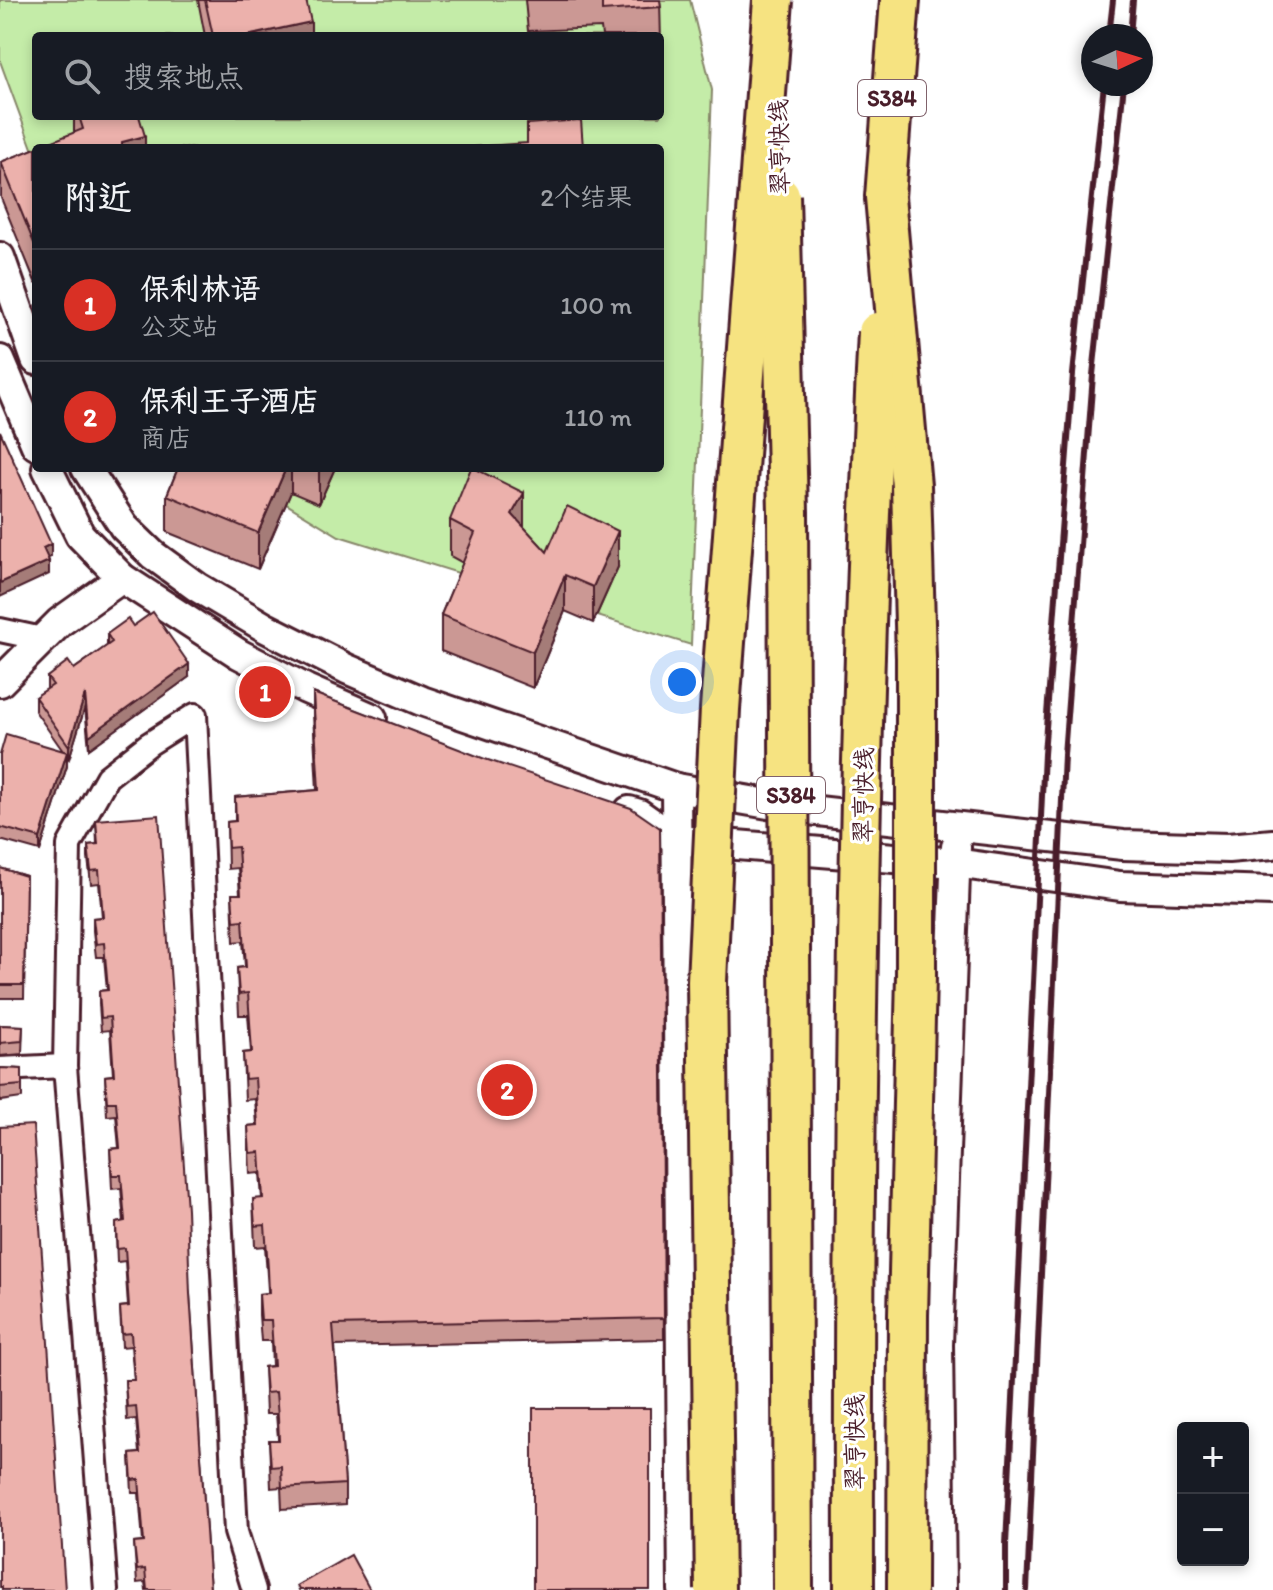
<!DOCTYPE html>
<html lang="zh">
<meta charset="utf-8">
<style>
body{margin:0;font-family:Itim,"LXGW WenKai TC",sans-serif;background:#242831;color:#f1f3f6}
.controls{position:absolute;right:24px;bottom:24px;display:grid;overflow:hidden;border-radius:8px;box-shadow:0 4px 12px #0003}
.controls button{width:72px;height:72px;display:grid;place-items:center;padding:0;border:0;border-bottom:2px solid #363941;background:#171b24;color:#f1f3f6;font:40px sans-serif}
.compass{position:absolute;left:1081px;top:24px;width:72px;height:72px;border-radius:50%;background:#171b24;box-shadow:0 4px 12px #0003;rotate:86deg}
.you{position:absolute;left:682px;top:682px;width:28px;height:28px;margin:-20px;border:6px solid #fff;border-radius:50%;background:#1a73e8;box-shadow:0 0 0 12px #1a73e833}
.badge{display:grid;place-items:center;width:52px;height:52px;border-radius:50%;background:#d93025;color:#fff;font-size:26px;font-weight:700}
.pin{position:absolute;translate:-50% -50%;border:4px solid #fff;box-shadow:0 2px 8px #0006}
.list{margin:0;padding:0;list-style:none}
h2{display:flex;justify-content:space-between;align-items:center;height:104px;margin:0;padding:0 32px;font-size:34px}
h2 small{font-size:26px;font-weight:400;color:#9ea1a6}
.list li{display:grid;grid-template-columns:52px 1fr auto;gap:24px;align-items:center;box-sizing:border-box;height:112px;padding:0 32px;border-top:2px solid #363941}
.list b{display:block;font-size:30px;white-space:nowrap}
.list p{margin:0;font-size:26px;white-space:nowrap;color:#9ea1a6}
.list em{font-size:26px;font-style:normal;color:#9ea1a6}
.icon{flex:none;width:44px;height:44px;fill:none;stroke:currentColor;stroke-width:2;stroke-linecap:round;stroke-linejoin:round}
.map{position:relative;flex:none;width:1273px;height:1590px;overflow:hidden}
.search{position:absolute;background:#171b24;box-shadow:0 4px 12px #0003;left:32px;top:32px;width:632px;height:88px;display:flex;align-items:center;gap:20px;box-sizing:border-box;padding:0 28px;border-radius:8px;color:#9ea1a6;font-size:30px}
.panel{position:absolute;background:#171b24;box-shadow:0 4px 12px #0003;left:32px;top:144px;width:632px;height:328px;border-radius:8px}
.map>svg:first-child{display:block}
.green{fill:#c4eca8;stroke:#87866a;stroke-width:2;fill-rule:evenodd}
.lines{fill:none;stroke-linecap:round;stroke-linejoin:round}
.minor-casing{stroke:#4a1f2b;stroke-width:28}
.tertiary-casing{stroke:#4a1f2b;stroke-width:34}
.trunk-casing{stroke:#4a1f2b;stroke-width:44}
.minor{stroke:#fff;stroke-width:22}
.tertiary{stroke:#fff;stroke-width:28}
.trunk{stroke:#f6e381;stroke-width:38}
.rail{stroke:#4a1f2b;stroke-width:6}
.trunk-bridge-casing{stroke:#4a1f2b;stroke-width:44;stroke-linecap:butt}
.trunk-bridge{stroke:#f6e381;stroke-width:38}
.wall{fill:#cb9894;stroke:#4a1f2b;stroke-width:2}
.shaded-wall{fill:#a57c78;stroke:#4a1f2b;stroke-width:2}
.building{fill:#ecb1ac;stroke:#4a1f2b;stroke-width:2}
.labels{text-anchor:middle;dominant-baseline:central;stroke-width:6;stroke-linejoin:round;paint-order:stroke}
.shield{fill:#fff;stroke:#80626b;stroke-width:2}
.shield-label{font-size:22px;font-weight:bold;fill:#4a1f2b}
.street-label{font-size:24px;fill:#4a1f2b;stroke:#fff}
</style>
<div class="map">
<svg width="1273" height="1590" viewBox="0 0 1273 1590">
<rect width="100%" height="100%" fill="#fff"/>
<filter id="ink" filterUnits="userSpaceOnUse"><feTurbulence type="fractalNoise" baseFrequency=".0125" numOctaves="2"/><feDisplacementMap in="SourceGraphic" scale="16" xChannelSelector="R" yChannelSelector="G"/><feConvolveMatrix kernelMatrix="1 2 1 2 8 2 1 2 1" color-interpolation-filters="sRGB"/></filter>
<g filter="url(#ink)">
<!-- green -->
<path class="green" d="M0,0H690L712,90L691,645L339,536L227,468H660V148H36V159L0,61ZM36,36H660V116H36Z"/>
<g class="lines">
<defs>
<g id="minor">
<polyline points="0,630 42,639"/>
<polyline points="0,1069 65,1066"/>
<polyline points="106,1590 65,1066 69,845 107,777 149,744 195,715 236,1532 254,1590"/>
</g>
<g id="tertiary">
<polyline points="0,257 36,360"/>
<polyline points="0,360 36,445"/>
<polyline points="47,468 80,535 122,578 239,654 306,689 372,718"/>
<polyline points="86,468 124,527 153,555 197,587 266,628 347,669 422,701 676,788 791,808 1123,845 1228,848 1273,844"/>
<polyline points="0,682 60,622 122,578"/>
<polyline points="676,788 683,1590"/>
<polyline points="629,811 639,814 676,840 955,863 1120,886 1273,891"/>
<polyline points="941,1590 938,1345 956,847"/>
</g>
<polyline id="trunk" points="885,197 900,0"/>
</defs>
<!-- minor casing -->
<use href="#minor" class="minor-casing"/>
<!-- tertiary casing -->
<use href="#tertiary" class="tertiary-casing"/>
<!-- trunk casing -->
<use href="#trunk" class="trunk-casing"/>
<!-- minor -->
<use href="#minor" class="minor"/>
<!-- tertiary -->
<use href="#tertiary" class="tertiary"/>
<!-- trunk -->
<use href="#trunk" class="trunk"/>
<!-- rail -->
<g class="rail">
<polyline points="1109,36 1113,0"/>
<polyline points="1130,36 1133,0"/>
<polyline points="1006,1590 1006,1545 1044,754 1073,374 1104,84"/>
<polyline points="1027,1590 1064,755 1093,375 1124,84"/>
</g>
<defs>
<g id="trunk-bridge">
<polyline points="780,195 788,512 793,1590"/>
<polyline points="885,197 911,486 916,658 916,975 908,1315 907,1590"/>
<polyline points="715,1590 707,981 720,709 773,0"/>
<path d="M854,1590C853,1171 857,751 878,332"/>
</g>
</defs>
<!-- trunk-bridge casing -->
<use href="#trunk-bridge" class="trunk-bridge-casing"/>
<!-- trunk-bridge -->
<use href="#trunk-bridge" class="trunk-bridge"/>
</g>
<!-- wall -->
<g class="wall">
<polygon points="198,0 306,0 311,36 205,36"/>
<polygon points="525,0 660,0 661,43 660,36 602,36 601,28 528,31"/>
<polygon points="74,116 139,116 145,148 36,148 36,284 1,198 1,162 74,133"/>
<polygon points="178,468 335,468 319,504 291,492 258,569 167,532 167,495"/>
<polygon points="450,520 524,527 547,552 618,567 593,623 565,611 533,688 441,651 441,615 463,563 450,556"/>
<polygon points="133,626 189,677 89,749 85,707 69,759 67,756 67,766 40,851 0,840 0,755 63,751 35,711 35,697 47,689 47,677 74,669 107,646 107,634"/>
<polygon points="313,693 660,828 664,1339 335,1346 345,1484 345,1505 282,1509 281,1487 271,1488 269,1440 278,1440 278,1438 276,1414 266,1414 264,1367 272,1366 271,1341 261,1341 259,1315 259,1294 268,1293 268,1290 265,1246 255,1247 253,1199 262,1199 260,1173 250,1174 248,1126 257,1125 255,1099 245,1100 243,1053 251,1052 248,1015 239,1015 237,968 245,967 245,966 243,941 234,942 232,894 240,894 238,868 228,869 227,822 235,821 235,797 317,790 313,714"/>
<polygon points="96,820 190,1294 210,1590 146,1590 145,1582 137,1583 134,1543 143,1542 139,1493 132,1493 130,1454 139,1453 136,1419 127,1420 125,1380 134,1380 131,1346 122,1347 120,1307 128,1306 125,1261 117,1262 116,1236 116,1223 124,1222 121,1188 112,1189 110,1149 119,1148 116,1115 107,1116 105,1076 113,1075 110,1030 101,1031 99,1004 99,991 107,990 104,957 96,957 93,931 93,918 102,917 99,883 91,884 88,858 88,845 97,844"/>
<polygon points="0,868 26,876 24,998 0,998"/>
<polygon points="0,1025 23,1026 22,1054 0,1056"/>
<polygon points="0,1068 22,1069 22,1098 0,1101"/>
</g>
<!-- shaded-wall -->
<g class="shaded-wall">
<polygon points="311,22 311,36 246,36"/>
<polygon points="145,136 145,148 122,148 122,142"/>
<polygon points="286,468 291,468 291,492 258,569 258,533"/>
<polygon points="319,468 335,468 319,504"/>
<polygon points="524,493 524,529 512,514"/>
<polygon points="618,531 618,567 593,623 593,587"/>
<polygon points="51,544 51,557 43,561 43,548"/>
<polygon points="49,561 49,574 0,597 0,583"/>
<polygon points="565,575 565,611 533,688 533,652"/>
<polygon points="189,664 189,677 89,749 89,736"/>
<polygon points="85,694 85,707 69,759 69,746"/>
<polygon points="67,752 67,766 40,851 40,838"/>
</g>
<!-- building -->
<g class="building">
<polygon points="205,0 306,0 311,22 246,36 213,36"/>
<polygon points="602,0 660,0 661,7 602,11"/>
<polygon points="79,116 139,116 145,136 122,142 122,148 36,148 36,248 1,162 83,129"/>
<polygon points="581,120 583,148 460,148 527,143 527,124"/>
<polygon points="0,431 51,544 43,548 49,561 0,583"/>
<polygon points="178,468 286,468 258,533 167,495"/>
<polygon points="471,468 474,468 524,493 512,514 547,552 567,506 618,531 593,587 565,575 533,652 441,615 475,533 450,520"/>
<polygon points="153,612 189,664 89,736 85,694 69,746 35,697 53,685 47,677 68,661 74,669 112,642 107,634 128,619 133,626"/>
<polygon points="313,693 485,759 631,808 660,828 664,1318 333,1325 345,1484 282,1488 281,1466 271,1467 269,1440 279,1440 278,1417 276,1392 266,1393 264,1367 274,1366 271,1320 261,1320 259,1294 269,1293 268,1269 265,1225 255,1226 253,1199 263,1198 260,1152 250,1153 248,1126 258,1125 255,1078 245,1079 243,1053 252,1052 248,993 239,994 237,968 246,967 243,920 234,921 232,894 241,894 238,847 228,848 227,822 236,821 235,797 319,790"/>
<polygon points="6,734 67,752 40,838 0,827 0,755"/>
<polygon points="159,815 187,1209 190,1294 210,1590 147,1590 145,1569 137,1570 134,1543 144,1542 139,1479 132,1480 130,1454 140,1453 136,1406 127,1407 125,1380 134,1380 131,1333 122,1334 120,1307 129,1306 125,1248 117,1249 116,1223 125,1221 121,1175 112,1175 110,1149 120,1148 116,1102 107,1102 105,1076 114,1075 110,1017 101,1018 99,991 108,990 104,943 96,944 93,918 103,917 99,870 91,871 88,845 98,844 96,820"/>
<polygon points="0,868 26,876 24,985 0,985"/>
<polygon points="0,1025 23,1026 22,1041 0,1043"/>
<polygon points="0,1068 22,1069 22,1085 0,1087"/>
<polygon points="33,1125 65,1590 2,1590 2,1587 0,1587 0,1127"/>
<rect x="533" y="1408" width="117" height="182"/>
<polygon points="351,1555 370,1590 299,1590 297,1586"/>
</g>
</g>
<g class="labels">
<!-- shield labels -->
<g class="shield">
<rect x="858" y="80" width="68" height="36" rx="6"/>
<rect x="757" y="777" width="68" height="36" rx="6"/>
</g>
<g class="shield-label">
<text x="892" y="98">S384</text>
<text x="791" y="795">S384</text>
</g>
<!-- street labels -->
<g class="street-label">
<text transform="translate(779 147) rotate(-91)">翠亨快线</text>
<text transform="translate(863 795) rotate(-89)">翠亨快线</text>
<text transform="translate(854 1442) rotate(-90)">翠亨快线</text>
</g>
</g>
</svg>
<div class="controls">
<button>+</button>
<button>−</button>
</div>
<svg class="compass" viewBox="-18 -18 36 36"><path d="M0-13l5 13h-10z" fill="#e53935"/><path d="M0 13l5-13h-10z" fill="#9ea1a6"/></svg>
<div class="you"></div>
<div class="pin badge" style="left:265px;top:692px">1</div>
<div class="pin badge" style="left:507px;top:1090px">2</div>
<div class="search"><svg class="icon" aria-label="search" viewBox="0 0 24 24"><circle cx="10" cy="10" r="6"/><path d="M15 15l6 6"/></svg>搜索地点</div>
<section class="panel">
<h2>附近<small>2个结果</small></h2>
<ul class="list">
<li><span class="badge">1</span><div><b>保利林语</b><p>公交站</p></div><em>100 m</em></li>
<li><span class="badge">2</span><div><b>保利王子酒店</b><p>商店</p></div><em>110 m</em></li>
</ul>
</section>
</div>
